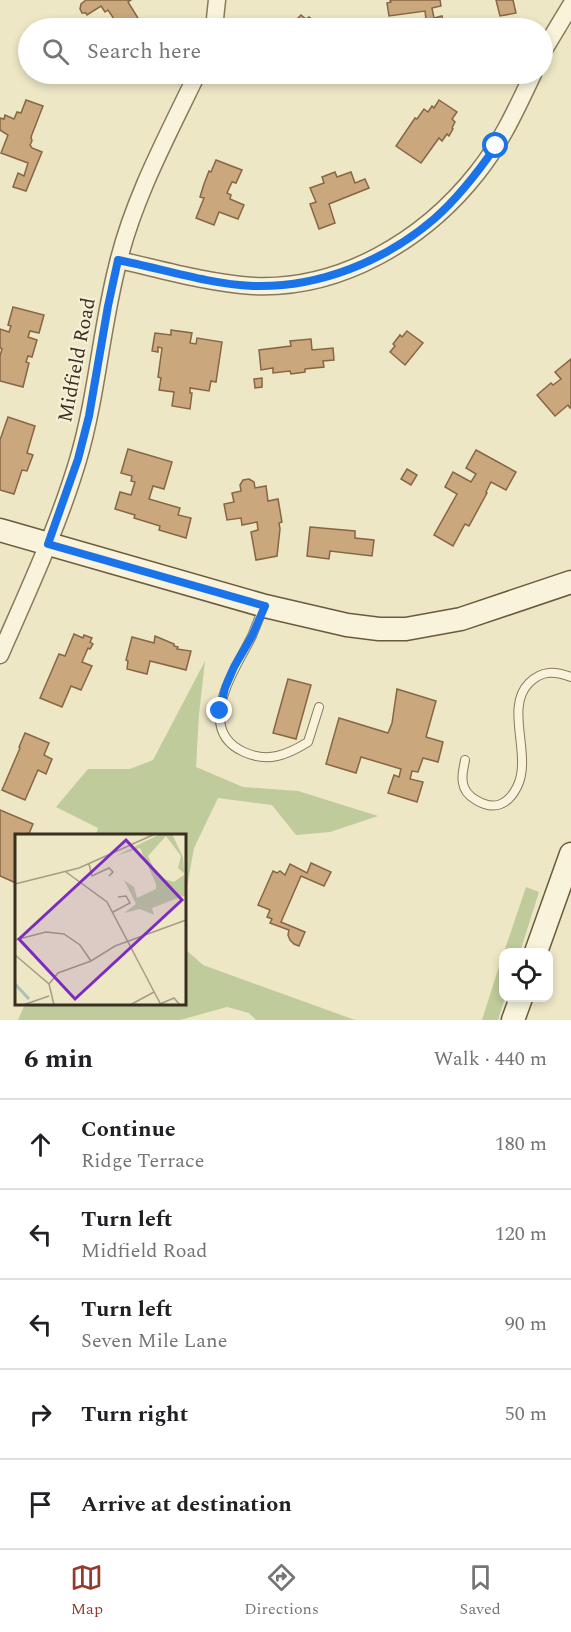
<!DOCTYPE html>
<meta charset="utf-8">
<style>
body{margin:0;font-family:Spectral,serif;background:#f6f6f6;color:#202124}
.controls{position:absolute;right:18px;bottom:18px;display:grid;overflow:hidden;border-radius:12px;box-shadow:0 3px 9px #0003}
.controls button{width:54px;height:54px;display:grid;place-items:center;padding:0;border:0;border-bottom:2px solid #e0e0e0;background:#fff;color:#202124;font:30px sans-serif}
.stop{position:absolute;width:18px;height:18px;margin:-14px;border:4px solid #1a73e8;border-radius:50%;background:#fff}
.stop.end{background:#1a73e8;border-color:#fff;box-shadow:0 2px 6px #0008}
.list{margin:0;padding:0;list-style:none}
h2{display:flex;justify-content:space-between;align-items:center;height:78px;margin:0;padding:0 24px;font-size:26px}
h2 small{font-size:20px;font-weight:400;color:#757577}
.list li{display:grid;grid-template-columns:39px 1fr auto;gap:18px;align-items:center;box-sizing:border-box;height:90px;padding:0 24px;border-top:2px solid #e0e0e0}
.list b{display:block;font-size:22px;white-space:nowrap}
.list p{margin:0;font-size:20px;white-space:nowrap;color:#757577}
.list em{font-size:20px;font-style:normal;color:#757577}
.icon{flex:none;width:33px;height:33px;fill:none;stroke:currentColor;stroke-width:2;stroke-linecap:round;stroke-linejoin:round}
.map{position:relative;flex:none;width:571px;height:1020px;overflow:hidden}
.search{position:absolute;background:#fff;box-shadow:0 3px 9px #0003;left:18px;right:18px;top:18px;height:66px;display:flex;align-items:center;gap:15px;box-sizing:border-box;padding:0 21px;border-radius:33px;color:#757577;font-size:22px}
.sheet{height:528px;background:#fff}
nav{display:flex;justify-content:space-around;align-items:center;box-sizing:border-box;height:84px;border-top:2px solid #e0e0e0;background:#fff;font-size:16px;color:#757577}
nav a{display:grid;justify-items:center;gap:3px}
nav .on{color:#963a2e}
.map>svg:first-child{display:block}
.green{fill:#bfcb9a}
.building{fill:#caa77d;stroke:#876643;stroke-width:1.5}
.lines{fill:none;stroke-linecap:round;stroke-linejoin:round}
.lane-casing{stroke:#88795c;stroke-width:10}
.street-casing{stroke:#88795c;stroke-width:19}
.secondary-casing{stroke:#6a5a3f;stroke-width:25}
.lane{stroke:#f8f3da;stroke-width:8}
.street{stroke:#f8f3da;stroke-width:16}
.secondary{stroke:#f8f3da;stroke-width:22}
.route{stroke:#1a73e8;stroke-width:8}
.labels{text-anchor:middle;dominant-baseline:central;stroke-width:4.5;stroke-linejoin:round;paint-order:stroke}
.street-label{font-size:20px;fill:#392f20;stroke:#f5f0d6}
.inset-river{fill:none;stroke:#a8c1bd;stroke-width:3}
.inset-road{fill:none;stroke:#a59d84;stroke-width:1.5}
.view{fill:#7b2cbf;fill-opacity:0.15;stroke:#7b2cbf;stroke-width:3}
.inset-edge{fill:none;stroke:#392f20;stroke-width:3}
</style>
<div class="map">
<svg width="571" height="1020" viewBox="0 0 571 1020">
<rect width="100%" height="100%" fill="#ede7c6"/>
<!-- green -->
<g class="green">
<polygon points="205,661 199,714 196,767 243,787 298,791 378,816 330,832 296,835 272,805 218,798 194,848 185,898 184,836 96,835 98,828 56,807 88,769 130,769 153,760"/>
<polygon points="526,887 539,892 520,952 504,952"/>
<polygon points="185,949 203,965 355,1020 256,1020 249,1013 227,1007 180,1020 18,1020 25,1004 184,1004"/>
<polygon points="503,954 504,998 505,998 498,1020 482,1020"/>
</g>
<!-- building -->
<g class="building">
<polygon points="86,0 131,0 128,2 141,23 132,28 120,28 108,10 105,12 101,6 87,15 86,13 82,13 80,9 81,4"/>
<polygon points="390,0 440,0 441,6 432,8 434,18 442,16 444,28 427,28 425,11 389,16 387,3 391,2"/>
<polygon points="496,0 513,0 516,13 500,16"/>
<polygon points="301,15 306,19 309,17 322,28 295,28 291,25"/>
<polygon points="26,100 43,106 31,137 32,141 30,145 32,148 42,152 26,191 13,187 18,173 24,176 28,163 1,153 8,135 0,130 0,118 4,119 5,115 14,119 17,112 21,113"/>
<polygon points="439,100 457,112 452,119 455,122 452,128 453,129 449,136 447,134 442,141 439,138 421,163 396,146 415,118 417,119 424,109 428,112 432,106 434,108"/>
<polygon points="216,160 242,170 236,183 232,182 227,193 231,195 230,199 244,205 238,219 219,212 214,225 196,218 204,198 200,197 204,184 209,171 211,172"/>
<polygon points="335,172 337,177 351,172 355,183 365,179 369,188 329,204 335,223 319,229 310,204 316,202 310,188 324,183 322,177"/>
<polygon points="13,307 44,315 39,333 30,331 28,337 37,340 32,357 28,356 26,362 29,363 23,387 0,381 0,356 2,349 0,348 0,329 9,332 11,326 8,325"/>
<polygon points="171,330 192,333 190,343 196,344 197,338 222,342 216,382 211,381 209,391 190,388 190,393 192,393 190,409 172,406 174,392 159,390 161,378 158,377 162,348 158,347 158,352 152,351 155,333 171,335"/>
<polygon points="407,331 423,343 405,365 390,352 395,346 393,344 400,335 402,337"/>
<polygon points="311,339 312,350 333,348 334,360 323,361 324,367 305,369 305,372 291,374 290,371 273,373 273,368 261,370 259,350 291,346 290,341"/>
<polygon points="571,359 571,407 570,408 568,405 555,416 537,395 551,383 553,385 561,379 555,372"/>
<polygon points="262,378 262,387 255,388 254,379"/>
<polygon points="8,417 35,426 27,453 33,455 27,471 22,470 14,494 0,490 0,440"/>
<polygon points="128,449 172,462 164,489 153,486 149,499 180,508 178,515 191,518 186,538 159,530 160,526 134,518 135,515 115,509 120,492 131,495 135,482 131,481 132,476 121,473"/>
<polygon points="476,450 516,472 506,490 491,482 486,492 487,493 469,526 465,524 453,546 434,535 457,494 445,487 453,472 471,482 476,474 466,468"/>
<polygon points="407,469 417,475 411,485 401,479"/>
<polygon points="249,479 254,482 255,488 266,486 268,501 278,499 282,522 279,523 280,529 277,556 256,560 251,532 258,530 257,522 242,525 241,518 227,520 224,504 234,502 232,493 241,491 240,485 243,480"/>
<polygon points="310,527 355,531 355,538 374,540 372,556 330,551 329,559 307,556"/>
<polygon points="74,634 83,638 84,635 92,638 90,642 93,644 90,649 88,648 82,662 92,666 81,690 71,686 62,707 40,698 59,654 65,656"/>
<polygon points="155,636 174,644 174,646 178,647 177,649 191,651 186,670 150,661 147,674 127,669 128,661 126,660 132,637 154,643"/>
<polygon points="288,679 311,685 296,739 273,733"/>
<polygon points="397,689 436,701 426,737 443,742 438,762 423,758 418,772 412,771 410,779 423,782 417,802 388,793 394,775 399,777 401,769 361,757 356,773 326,764 339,718 388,733 392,723"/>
<polygon points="25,733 49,743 44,755 52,759 46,774 38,770 25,800 2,790 20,748 19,747"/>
<polygon points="0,810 33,824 28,836 16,836 16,883 0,876"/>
<polygon points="311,863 331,872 324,886 301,876 281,922 305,932 299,946 294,944 290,940 288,935 289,930 270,923 272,919 267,917 270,910 258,905 273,871 277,873 280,871 285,875 290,864 307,873"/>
</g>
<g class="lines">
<defs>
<g id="lane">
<path d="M264,606C260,616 256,626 252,636C236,668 193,729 244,752C268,763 287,755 308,742L319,707"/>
<path d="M465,760C464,767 461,775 463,783C464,791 469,796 476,800C494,811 508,805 517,787C533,756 504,708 529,683C542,670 555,671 571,677"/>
</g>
<g id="street">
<polyline points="214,28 217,0"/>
<polyline points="542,53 571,5"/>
<path d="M119,260C163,270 208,283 253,286C341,290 424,240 477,173C501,143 517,108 533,74"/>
<path d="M0,655C28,591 58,527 78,460C97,396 101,328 118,263C134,197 168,135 197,74"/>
</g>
<g id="secondary">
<polyline points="0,530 265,606 347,625 379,629 406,629 461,619 571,582"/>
<polyline points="536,952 571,854"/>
<polyline points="513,1020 521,998"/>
</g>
</defs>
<!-- lane casing -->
<use href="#lane" class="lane-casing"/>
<!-- street casing -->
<use href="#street" class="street-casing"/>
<!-- secondary casing -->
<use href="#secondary" class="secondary-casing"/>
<!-- lane -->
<use href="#lane" class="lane"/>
<!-- street -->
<use href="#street" class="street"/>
<!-- secondary -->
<use href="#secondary" class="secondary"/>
</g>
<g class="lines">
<!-- route -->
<path class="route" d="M220,711L225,688L234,667L252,636L265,606L48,544L78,459L89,416L108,306L118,260C163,269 208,284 253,286C319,288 385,261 434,219C458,198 478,172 496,146"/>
</g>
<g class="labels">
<!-- street labels -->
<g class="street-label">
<text transform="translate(77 360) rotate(-79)">Midfield Road</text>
</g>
</g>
<!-- overview -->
<g transform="translate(15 834)">
<rect width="171" height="171" fill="#ede7c6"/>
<path d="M145,0H157L168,23L171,61L137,74L139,81L125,75L109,79L121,70L109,46L119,53L122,64L141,55V50L125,14L101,22ZM151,2L166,22L163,34L170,40L159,48L143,43L133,22Z" fill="#bfcb9a" fill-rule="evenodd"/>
<path class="inset-river" d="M0,150L14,165"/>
<path class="inset-road" d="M74,30L77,42L94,34L98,38L94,42M51,38L92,68L146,171M0,50L64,34L140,0M98,78L115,69L111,62L103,63M0,106L31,98L49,100L65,111L76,127M0,121L34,150L39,171M34,150L43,139L76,127L100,112L171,86M145,170L159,164L165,171M8,171L34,162M115,171L139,158"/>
<path class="view" d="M111,6L167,66L60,165L4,105Z"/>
<rect width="171" height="171" class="inset-edge"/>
</g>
</svg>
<div class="controls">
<button><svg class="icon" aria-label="locate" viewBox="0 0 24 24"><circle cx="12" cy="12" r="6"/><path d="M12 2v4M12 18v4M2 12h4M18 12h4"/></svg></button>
</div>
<div class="stop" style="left:496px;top:146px"></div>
<div class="stop end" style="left:220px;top:711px"></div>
<div class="search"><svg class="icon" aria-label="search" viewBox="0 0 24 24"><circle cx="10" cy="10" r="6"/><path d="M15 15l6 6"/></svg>Search here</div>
</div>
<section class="sheet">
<h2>6 min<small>Walk · 440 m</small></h2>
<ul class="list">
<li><svg class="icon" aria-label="ahead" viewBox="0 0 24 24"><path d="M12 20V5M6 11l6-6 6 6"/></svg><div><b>Continue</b><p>Ridge Terrace</p></div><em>180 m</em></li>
<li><svg class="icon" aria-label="left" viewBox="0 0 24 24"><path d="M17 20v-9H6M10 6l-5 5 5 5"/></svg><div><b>Turn left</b><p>Midfield Road</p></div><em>120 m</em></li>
<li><svg class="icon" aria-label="left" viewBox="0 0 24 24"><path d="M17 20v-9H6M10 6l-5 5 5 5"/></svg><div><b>Turn left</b><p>Seven Mile Lane</p></div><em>90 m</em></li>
<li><svg class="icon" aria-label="right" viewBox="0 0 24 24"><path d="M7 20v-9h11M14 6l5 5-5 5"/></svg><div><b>Turn right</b></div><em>50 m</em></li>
<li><svg class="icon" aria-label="arrive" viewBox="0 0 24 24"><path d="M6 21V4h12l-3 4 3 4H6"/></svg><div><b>Arrive at destination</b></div></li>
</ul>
</section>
<nav>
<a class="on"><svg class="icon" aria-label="map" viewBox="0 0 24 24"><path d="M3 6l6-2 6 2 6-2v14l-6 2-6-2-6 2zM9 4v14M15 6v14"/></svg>Map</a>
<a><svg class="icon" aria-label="directions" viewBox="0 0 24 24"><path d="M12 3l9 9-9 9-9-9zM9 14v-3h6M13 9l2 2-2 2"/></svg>Directions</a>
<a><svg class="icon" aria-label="saved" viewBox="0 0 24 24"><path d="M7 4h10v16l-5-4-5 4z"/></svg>Saved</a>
</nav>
